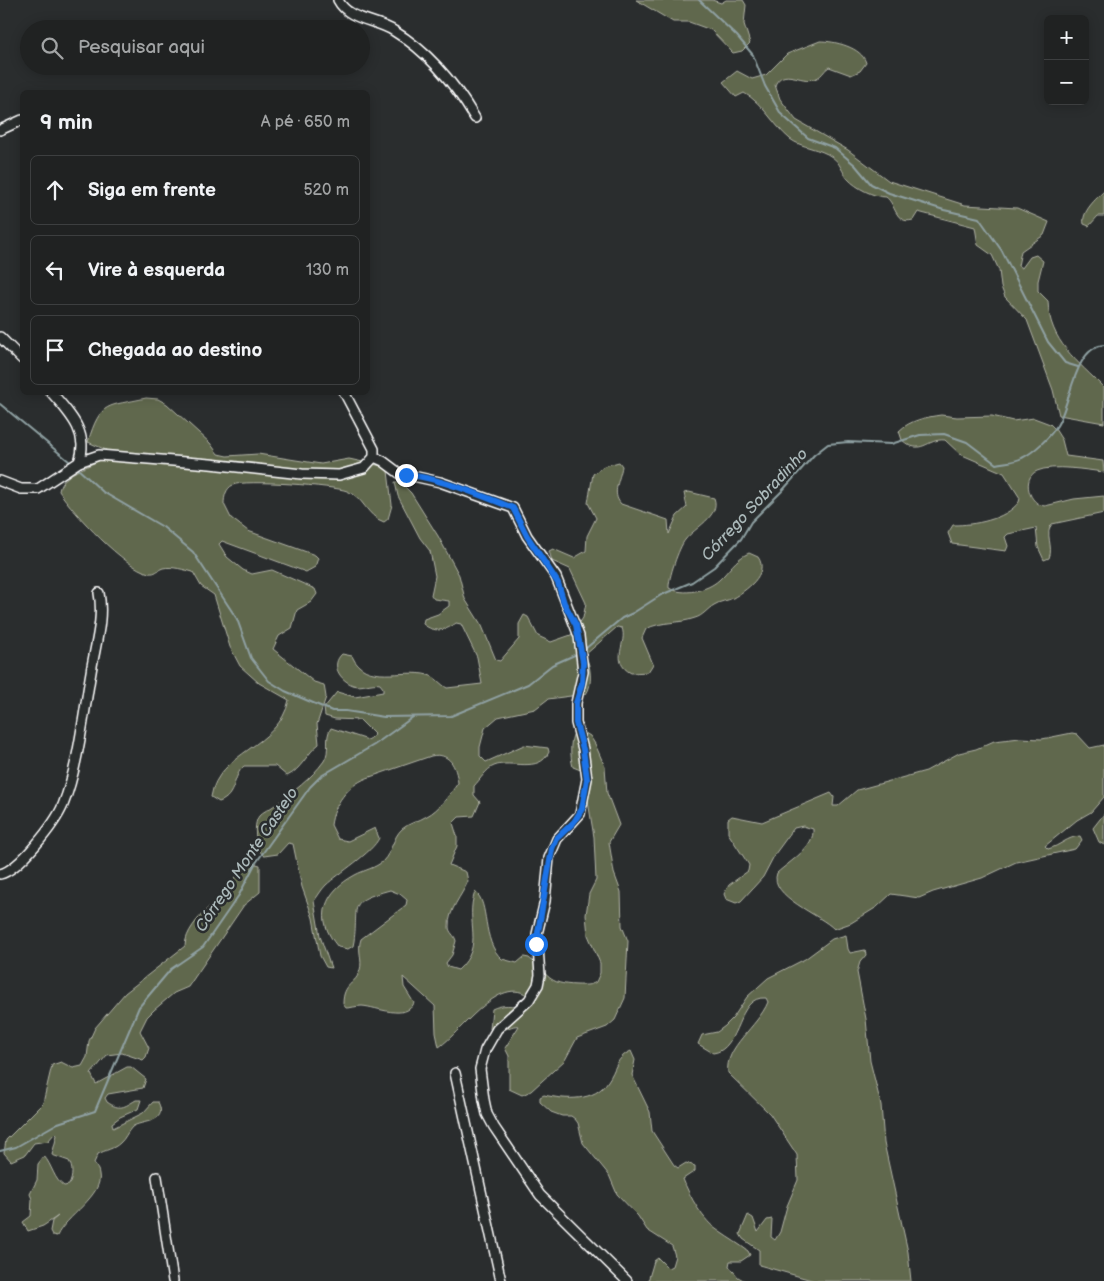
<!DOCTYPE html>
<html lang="pt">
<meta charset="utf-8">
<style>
body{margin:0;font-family:"Balsamiq Sans",sans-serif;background:#282a2a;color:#f1f3f6}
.controls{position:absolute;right:15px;top:15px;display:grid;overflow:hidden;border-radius:8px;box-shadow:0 2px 12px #0003}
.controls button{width:45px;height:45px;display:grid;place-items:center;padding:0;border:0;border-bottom:1px solid #3d3f40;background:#202222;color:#f1f3f6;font:25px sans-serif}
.stop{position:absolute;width:15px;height:15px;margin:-11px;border:4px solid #1a73e8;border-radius:50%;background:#fff}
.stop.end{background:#1a73e8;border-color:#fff;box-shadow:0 1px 5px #0008}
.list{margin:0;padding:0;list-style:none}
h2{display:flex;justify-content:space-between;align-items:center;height:65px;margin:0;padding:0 20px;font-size:21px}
h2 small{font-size:16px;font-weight:400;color:#a2a4a5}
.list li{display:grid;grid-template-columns:32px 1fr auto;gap:15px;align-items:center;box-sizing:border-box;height:70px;margin:0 10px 10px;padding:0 10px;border:1px solid #3d3f40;border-radius:8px}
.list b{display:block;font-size:19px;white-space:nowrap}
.list em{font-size:16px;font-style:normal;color:#a2a4a5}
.icon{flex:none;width:28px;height:28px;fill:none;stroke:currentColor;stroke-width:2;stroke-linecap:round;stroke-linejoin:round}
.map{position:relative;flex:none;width:1104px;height:1281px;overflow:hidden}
.search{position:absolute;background:#202222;box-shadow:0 2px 12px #0003;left:20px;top:20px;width:350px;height:55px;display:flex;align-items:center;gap:12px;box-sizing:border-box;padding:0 18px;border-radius:28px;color:#a2a4a5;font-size:19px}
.panel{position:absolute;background:#202222;box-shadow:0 2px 12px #0003;left:20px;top:90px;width:350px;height:305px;border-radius:8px}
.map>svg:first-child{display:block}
.green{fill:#61674d;stroke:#b0b3a6}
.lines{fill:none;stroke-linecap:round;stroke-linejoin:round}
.stream{stroke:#8fa1a3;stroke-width:2}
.minor-casing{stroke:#fff;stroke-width:12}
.minor{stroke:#2a2d2e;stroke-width:9}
.route{stroke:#1a73e8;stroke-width:6}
.labels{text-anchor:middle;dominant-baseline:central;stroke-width:5;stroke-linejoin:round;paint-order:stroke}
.water-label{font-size:16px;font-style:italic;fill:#abb9ba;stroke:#2a2d2e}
</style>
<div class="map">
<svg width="1104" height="1281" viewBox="0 0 1104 1281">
<rect width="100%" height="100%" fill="#2a2d2e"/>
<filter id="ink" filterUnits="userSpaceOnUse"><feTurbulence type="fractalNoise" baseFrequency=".02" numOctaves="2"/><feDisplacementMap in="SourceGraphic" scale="10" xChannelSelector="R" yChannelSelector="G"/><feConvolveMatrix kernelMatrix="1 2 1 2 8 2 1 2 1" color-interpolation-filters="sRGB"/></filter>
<g filter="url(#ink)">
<!-- green -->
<g class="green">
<polygon points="636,0 712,0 721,3 726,0 743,0 746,5 744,24 750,43 742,51 733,53 711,30 689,22 673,22"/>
<path d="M820,41C834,41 862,47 866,63L860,71L851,75L829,67C823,71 822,77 814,79C801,83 783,67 775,85L780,99L796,120L848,150L889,181L965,205L1017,208L1049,222L1044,235L1021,251L1018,266L1022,268L1030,257L1036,255L1043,261L1038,281V291L1048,301C1049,342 1078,361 1104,388V423L1059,415L1053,390L1027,320L1005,297L1001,287L999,270L992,255L978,245L975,227L918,212L913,220C895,225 896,204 886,197C874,197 856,188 848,179C842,172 840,162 832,157C820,148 802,148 790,139C774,126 763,103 744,93L736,97L723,82L737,71L752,79L766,75L787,54Z"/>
<path d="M1104,191V216H1098L1089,226L1084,224C1081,212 1096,199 1104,191Z"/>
<path d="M146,398L158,399L167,404L210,443L218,454L227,456L258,454L321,464L349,459L386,467L388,471L392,505L388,519L384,522C366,516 364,497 347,491C335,486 244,479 233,485C226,488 224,497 224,504L231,518L248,531L315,555L318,558L315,567L306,572L222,541L219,544L227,557L243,570L252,574L272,570L315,589L317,594L311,602L297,610L292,628L279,636L273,649L314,682L324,685L326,697L317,724L319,744C307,753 301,770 287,776L275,766H244C232,776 237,796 219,802L211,797C218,751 279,748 289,700L259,683L240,666L230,647L214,595L201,586L193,572C186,570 171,566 163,568C157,570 156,574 149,573C125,568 73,513 59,491C62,470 96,467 109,453L106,450L88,442C101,400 107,407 146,398Z"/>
<path d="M941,415L957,417L992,416L1013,421L1034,418L1050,424L1055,429L1062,440L1066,456L1103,461L1104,472C1086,470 1053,464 1037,471C1021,478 1029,505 1045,506L1074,499L1104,496V513L1052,524C1044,533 1054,547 1049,558L1044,560L1038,547L1036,528L1008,534L1005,537L1008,546L1006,551L952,544L948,533L953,525C974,525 1005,520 1019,502L1020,498L1004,473L960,454L945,440C927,438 921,457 902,440L899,431C910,420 927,417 941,415Z"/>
<path d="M619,462L622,466C620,480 611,493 621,504L668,520L669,534L677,516L687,507L684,493L689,492L714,498C721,516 694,528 685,540C679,547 668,579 669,588C683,596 707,591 719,580C729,571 735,559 749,553L758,557C770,574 745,591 733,598C727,601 720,601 714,605C707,609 703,616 695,618C679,624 661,621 646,629L642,638L653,664L648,672L631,673C609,661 628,643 622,628L617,627L585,655C591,665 593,685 586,694L548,699L535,709L498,717L485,728L480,747V756L486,762L524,745L548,748L549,752C539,774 511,759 494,766C486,769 480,780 474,786V795L480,802L474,816L459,817L453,823L457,836V846L449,865L466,872L468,881C462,896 448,910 449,927C449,933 455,935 456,941L452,955L446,963L448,967L458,970C486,945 464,922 475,892C490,902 481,941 502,959L517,963L524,957L529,958C550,975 546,984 577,985C584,985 590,986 596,982L600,973V963L588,935L586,915L589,894L596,880L594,837L583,771L573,767C570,756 569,737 577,728L590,736L595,744L605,767L607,793L619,825L609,842L614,873L621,892L622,926L628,941L625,998L615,1020L607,1027L577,1038L565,1060L531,1091L522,1095L509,1089V1056L505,1048L519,1026C509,1024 501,1036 490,1029L492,1009C502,1004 513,1005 524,1008L533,1000C503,968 462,1032 439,1047L436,1033L435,1006L403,977L404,987L414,1003C406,1021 377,1007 362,1006C356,1006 351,1008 346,1008L343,1004C343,982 356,985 360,970C363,960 357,950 361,939L406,905L407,900L400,894L390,890C346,902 359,904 354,941L353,946L348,949L338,947C313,918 325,891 355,875C364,870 376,868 383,861C392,852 393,837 402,829C409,823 419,821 427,816C439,810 450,794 458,783C456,765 449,752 431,756L367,778C347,786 334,804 331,825L338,839L348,841L375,828L379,838C373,852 338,874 326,885C321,890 318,896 314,901L320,936L331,968L326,967L320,956L313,918L302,887L293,844L288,843L278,854L264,856C256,850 252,825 259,816C263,811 270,809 275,805C293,792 311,779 324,761C331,750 324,738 331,728L368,740L375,735L360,720L335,719L325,716L324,708L337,692L355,697L383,692V688L380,684C371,682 362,688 353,685C340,680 330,665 342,654L352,656C365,686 403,668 428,675C436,677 440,684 447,688L482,684L477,657L461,624L456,623C446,631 434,633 423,624L424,619L438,614L449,606V601L434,599L431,595L435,576L430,551L420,538L398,496L395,482H400L411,493L438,536L459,575L465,599L482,626L496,660L500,661L519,639V624L524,615L528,617L538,636L551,642L571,635L583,618L586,603L570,569L552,561L549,551L553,549L574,558L586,551L587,536L596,518L588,503L593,474L604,466Z"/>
<path d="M1072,733L1077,734L1090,748L1104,745V797L1091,812L1077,820L1045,846L1048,849C1060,846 1067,837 1080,836L1082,840L1075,849L1016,862L982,878L933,892L919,898L891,894L877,907L851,923L834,929C821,915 768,896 777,873C789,862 815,847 813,829L803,826L794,828L775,854L763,877L741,901L736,903L726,899L724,894L729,885L748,871L749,865L728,833V819L732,816L762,822L831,793L834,797L833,806H838L857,790L926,771L959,753L976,749L994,741L1020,738L1042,739Z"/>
<polygon points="1104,814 1104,845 1099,842 1093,828"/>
<path d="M248,862L260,865V892L244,905L188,987L174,993L154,1010L147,1017L140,1031L149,1048L146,1057L143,1060L122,1053L107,1055L91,1074L96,1084L127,1067H131L146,1079L143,1088L108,1094L105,1098L107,1102C120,1111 124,1107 136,1100H141L138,1109L120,1117L112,1123L113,1128L143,1113L153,1102H158C169,1124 141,1120 132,1127C127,1132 125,1139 120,1143C114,1149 105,1150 98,1154L94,1163C96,1167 99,1170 99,1174C104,1195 65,1217 57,1236L52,1235L50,1231L52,1221L58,1216L43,1226L28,1231L23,1222L31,1216L32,1199L30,1194L37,1180L38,1164L44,1156C52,1165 54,1180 64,1186L69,1185C73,1177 73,1168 69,1161L52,1155L57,1135L55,1133L48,1141L34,1143L25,1155L11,1161L4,1153L6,1140L43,1103L52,1065L61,1062L73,1068L82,1066L87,1057L89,1041L95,1028L125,993L185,946C186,918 231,895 243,864Z"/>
<path d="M846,935L848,949L850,953L865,950L866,955L860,962L857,972L866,1019L870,1061L881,1105L884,1143L908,1252L911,1281H815L759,1265V1250L743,1239L740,1234L748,1215L753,1218L758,1232L767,1220L772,1219L771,1237L775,1240L780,1232L787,1206L798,1180L797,1155L770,1114L728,1073C724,1047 758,1027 768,1002L766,998C736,995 741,1050 713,1053L698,1044L702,1035L717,1032L725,1026L733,1018L747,997L768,978L805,959L832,939Z"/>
<path d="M631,1051L635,1060L632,1075L650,1112L652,1131L674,1165L678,1168L686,1163L695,1166V1171L683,1179C689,1195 703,1222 720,1232C730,1239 739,1244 748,1251L750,1255L741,1261H730L729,1266L738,1277L745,1281H648L654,1261L658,1258L668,1268L672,1266L675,1256L672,1246L647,1230L638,1216L617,1194L609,1175L583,1143L578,1123L575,1119L571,1116H562L551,1112L540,1102V1097L544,1095C566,1100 595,1102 608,1081C616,1070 616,1057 631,1051Z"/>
</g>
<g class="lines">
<!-- stream -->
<g class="stream">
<polyline points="699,0 737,36 753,55 765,86 781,114 808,138 835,148 855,165 871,184 889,193 944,210 979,218 1002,251 1048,342 1065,363 1078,367"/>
<polyline points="0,404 70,462"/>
<polyline points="76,467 103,492 163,527 193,552 237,619 251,658 269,681 285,691 332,711 346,711 384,717 451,716 528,684 552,665 579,653"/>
<path d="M585,649L622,618L633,613L661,595L692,582L714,567L741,539L751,522L782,491L814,455L828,444L848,442L891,444L920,435L944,434L967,442L996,464C1005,462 1015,462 1022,458C1034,452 1049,438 1056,427C1071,406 1073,348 1104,345"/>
<polyline points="0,1151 16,1147 58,1123 95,1111 139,1007 171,969 203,947 239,895 255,864 310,787 321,776 374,745 413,717"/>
</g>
<defs>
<g id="minor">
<path d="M338,0C349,21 376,19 394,31C427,51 455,84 475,118"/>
<polyline points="0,130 22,120"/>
<polyline points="0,337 22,359"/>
<path d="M51,392C69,413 90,433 79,462"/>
<polyline points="374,457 383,461 399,473 440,482 513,508 527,536 556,577 579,636 583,672 576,703 576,723 583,749 587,779 580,814 557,839 549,858 545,901 537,934 540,975 538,985 529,1000 497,1029 485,1050 480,1069 484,1100 487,1114 494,1127 540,1195 627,1281"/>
<polyline points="0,481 21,489 38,489 79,462 99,455 210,464 302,474 339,475 364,468 374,457 374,449 344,392"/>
<path d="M0,874C19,870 55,824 63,805C78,768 84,712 91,672C95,646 104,619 99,593"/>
<polyline points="455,1073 501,1281"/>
<polyline points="157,1177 173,1281"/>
</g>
</defs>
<!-- minor casing -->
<use href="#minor" class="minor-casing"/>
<!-- minor -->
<use href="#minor" class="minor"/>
</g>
</g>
<g class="lines" filter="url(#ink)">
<!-- route -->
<path class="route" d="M406,475C434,476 485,497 513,508L527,536L558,583L564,603L576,625L583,662L582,683L576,703V723L583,749L587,779L582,809L574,822L556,839L552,849L536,944"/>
</g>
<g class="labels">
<!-- water labels -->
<g class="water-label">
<text transform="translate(755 505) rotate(-47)">Córrego Sobradinho</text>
<text transform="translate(247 860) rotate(-56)">Córrego Monte Castelo</text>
</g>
</g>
</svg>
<div class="controls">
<button>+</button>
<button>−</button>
</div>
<div class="stop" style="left:536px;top:944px"></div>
<div class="stop end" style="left:406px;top:475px"></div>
<div class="search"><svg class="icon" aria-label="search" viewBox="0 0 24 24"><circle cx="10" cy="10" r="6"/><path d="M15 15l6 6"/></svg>Pesquisar aqui</div>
<section class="panel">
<h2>9 min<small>A pé · 650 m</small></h2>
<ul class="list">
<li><svg class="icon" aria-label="ahead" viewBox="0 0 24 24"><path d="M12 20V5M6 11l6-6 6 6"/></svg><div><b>Siga em frente</b></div><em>520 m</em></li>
<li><svg class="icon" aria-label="left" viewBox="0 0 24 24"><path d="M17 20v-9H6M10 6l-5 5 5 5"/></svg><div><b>Vire à esquerda</b></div><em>130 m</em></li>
<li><svg class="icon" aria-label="arrive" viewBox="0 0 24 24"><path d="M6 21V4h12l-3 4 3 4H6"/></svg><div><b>Chegada ao destino</b></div></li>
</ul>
</section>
</div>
